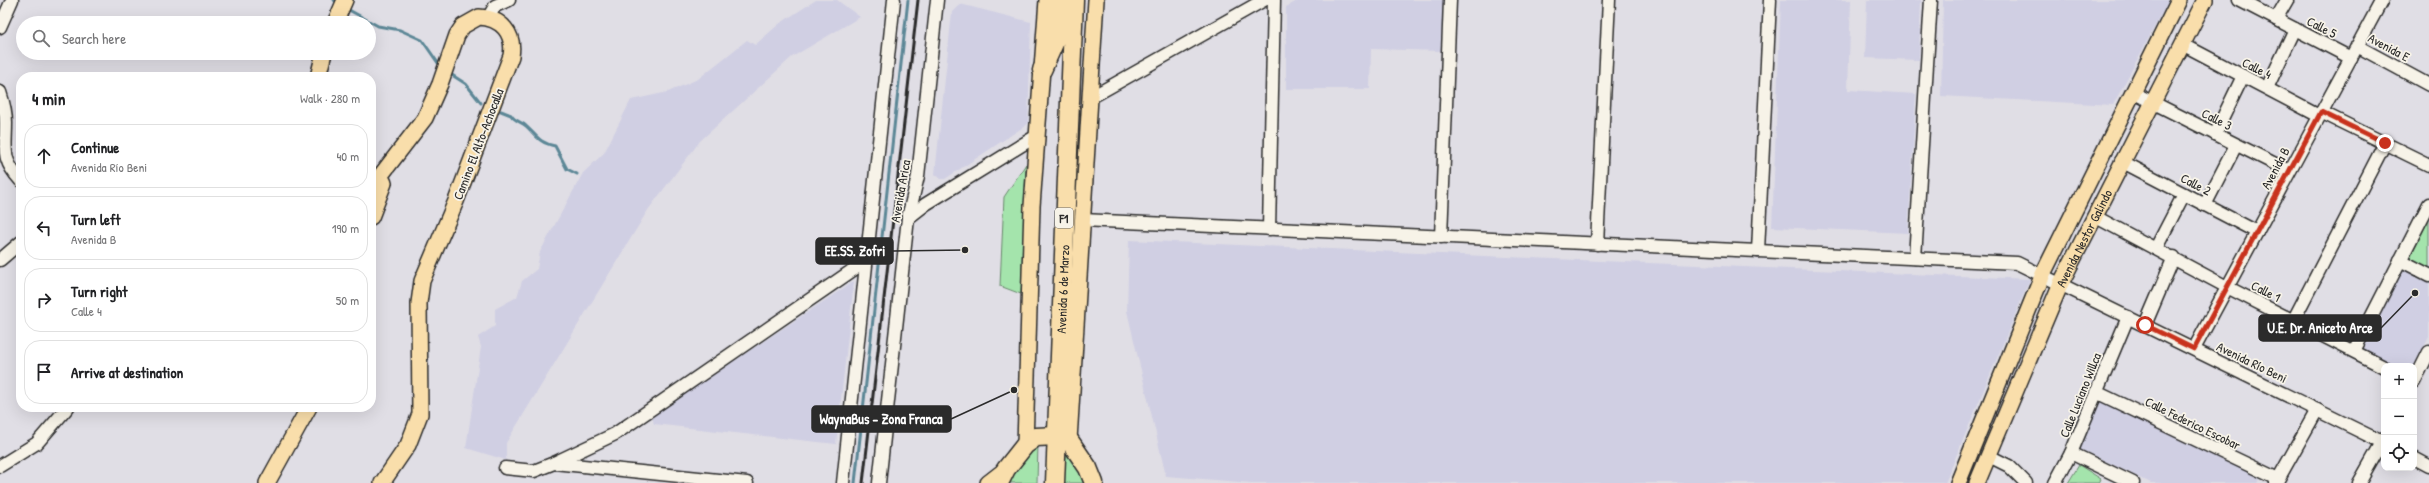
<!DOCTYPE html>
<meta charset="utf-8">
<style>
body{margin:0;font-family:"Patrick Hand",sans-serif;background:#f2f2f2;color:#202124}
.controls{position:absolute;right:12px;bottom:12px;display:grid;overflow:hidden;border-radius:8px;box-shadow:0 4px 16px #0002}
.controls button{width:36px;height:36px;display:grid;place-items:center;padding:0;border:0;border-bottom:1px solid #e0e0e0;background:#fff;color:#202124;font:20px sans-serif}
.stop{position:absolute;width:12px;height:12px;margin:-9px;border:3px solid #c8321e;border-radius:50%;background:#fff}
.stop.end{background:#c8321e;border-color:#fff;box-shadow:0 1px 4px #0008}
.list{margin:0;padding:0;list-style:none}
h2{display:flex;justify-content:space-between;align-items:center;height:52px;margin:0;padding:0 16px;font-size:17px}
h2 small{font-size:13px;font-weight:400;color:#757577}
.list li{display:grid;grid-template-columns:26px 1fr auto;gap:12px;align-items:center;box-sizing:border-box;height:64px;margin:0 8px 8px;padding:0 8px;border:1px solid #e0e0e0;border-radius:16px}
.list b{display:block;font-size:15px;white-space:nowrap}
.list p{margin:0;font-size:13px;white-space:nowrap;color:#757577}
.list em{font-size:13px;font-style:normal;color:#757577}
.icon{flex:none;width:22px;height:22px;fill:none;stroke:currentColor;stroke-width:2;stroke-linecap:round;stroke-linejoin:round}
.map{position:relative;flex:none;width:2429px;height:483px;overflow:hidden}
.search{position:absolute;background:#fff;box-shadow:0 4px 16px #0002;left:16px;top:16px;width:360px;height:44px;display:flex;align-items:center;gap:10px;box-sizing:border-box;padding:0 14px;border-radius:22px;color:#757577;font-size:15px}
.panel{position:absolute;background:#fff;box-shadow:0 4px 16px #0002;left:16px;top:72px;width:360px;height:340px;border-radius:16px}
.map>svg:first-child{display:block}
.built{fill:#d0cfe3}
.green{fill:#a4e4ac;stroke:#68886c}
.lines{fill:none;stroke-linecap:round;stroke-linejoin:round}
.stream{stroke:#5c8796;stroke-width:3}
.minor-casing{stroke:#2b2b2b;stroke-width:15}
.major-casing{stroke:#2b2b2b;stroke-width:18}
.highway-casing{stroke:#2b2b2b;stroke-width:21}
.minor{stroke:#f7f3e8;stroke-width:12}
.major{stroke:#f9deab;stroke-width:15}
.highway{stroke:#f9deab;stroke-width:18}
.rail{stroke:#2b2b2b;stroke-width:3}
.route{stroke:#c8321e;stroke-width:5}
.labels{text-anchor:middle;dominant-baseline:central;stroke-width:3.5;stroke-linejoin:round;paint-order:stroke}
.shield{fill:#f7f3e8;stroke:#686764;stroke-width:1}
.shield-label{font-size:12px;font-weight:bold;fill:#2b2b2b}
.street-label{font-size:13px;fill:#2b2b2b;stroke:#f7f3e8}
.leader{fill:none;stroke:#2b2b2b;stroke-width:1.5}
.callout-dot{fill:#2b2b2b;stroke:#f7f3e8;stroke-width:1.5}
.callout{fill:#2b2b2b;stroke:#2b2b2b;stroke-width:1.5}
.callout-label{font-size:14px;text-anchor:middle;font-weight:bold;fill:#fff}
</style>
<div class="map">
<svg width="2429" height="483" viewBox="0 0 2429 483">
<rect width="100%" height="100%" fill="#e0dee5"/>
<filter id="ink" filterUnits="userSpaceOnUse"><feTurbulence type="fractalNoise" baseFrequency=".025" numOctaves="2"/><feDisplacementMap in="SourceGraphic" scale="8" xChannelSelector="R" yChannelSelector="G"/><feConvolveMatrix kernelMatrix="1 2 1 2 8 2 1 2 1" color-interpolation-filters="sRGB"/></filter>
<g filter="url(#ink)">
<!-- built -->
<g class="built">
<polygon points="816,0 837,0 860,17 792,57 700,141 648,210 506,443 506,460 466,448 481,347 478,337 495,326 495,309 517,297 522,281 537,269 540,252 583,173 604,153 631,100 668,92 698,79 747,40 755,45 779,24"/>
<polygon points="1299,0 1445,0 1442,51 1371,49 1370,89 1286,89 1286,7"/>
<polygon points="1781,0 1851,0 1848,90 1916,94 1908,233 1772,227"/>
<polygon points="1867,0 1921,0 1919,60 1865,58"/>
<polygon points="1943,0 2169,0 2113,105 1941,96"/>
<polygon points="960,4 1031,22 1028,124 945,179 941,179 935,174 952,12"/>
<polygon points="1129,240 1507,257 2030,279 1945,483 1252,483 1166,476 1127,311"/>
<polygon points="2402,267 2429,280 2429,337 2414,366 2396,366 2361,348"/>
<polygon points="854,281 836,444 654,424 652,416"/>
<polygon points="2098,398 2261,477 2257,483 2151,483 2078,448"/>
</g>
<!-- green -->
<g class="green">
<polygon points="1026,164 1021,294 1000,286 1004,197"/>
<polygon points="2429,219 2429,269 2409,259"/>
<polygon points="1038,444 1037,483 1007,483 1011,474"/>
<polygon points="1064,445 1089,483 1062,483"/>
<polygon points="2079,465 2101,479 2099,483 2068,483"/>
</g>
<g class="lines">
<!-- stream -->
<g class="stream">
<polyline points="334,0 335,1"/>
<polyline points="349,10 378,26 400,30 422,40 438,63"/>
<polyline points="452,75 466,84 481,103"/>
<path d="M501,111L511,115C515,122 521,121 526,126C537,136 539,143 555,146L567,169L577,174"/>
<polyline points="855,483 908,0"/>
</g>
<defs>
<g id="minor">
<polyline points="2239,0 2351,58"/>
<polyline points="488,18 495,6 509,0"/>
<polyline points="2276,19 2287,0"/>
<polyline points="0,27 12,0"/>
<polyline points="2182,44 2319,116"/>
<polyline points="2357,46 2429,85"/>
<polyline points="2267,88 2295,29"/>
<path d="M0,92C3,101 6,113 6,123C6,150 1,159 21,181"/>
<polyline points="2132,92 2289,171"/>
<polyline points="1090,98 1264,0"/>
<polyline points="2321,112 2429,165"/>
<polyline points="2215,134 2243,76"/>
<polyline points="2121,161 2257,232"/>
<polyline points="2205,205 2236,145"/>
<polyline points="2094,216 2227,287 2384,367"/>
<polyline points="908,218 926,204 1038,135"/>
<polyline points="1082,220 2017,263 2384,443"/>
<polyline points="1269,229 1274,0"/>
<polyline points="1441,237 1450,0"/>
<polyline points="1597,244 1609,0"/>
<polyline points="2156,248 2184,194"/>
<polyline points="1758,251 1770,0"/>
<polyline points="1915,258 1931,0"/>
<polyline points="0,260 21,242"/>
<polyline points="2400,260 2429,275"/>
<polyline points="2293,321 2385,143"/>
<polyline points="2145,325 2174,257"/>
<polyline points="2194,349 2382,0"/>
<polyline points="2354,351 2429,204"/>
<polyline points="2414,382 2429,352"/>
<polyline points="2096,392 2278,479"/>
<polyline points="2071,453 2133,483"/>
<polyline points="1989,456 2009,466 2026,483"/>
<polyline points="2414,458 2429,466"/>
<polyline points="554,463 615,434 866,261"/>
<polyline points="0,466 37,443 68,407"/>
<polyline points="505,468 534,471 554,463 747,483"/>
<polyline points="843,483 894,0"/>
<polyline points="879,483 908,218 918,176 937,0"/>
<polyline points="2055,483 2071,453 2128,317"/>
<polyline points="2276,483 2317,410"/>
<polyline points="2359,483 2384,439"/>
</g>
<g id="major">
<polyline points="335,23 345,0"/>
<polyline points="318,77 324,53"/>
<path d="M371,188L425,118L440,84L457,35L463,26L479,17C501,18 515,33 511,56L456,201L422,281L419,303L420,414L408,445L382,483"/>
<polyline points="371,217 384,183 381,177"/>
<polyline points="1069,440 1096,0"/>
<polyline points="1025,445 1032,206 1047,0"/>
<polyline points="267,483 309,407"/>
<polyline points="988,483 1006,469"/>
<polyline points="1958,483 2043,274 2179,0"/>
<path id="s1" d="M1977,483L2061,283L2205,0"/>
</g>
<g id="highway">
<polyline points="1059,30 1061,0"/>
<polyline points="1042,70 1059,32"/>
<polyline points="999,483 1006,469 1025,445 1036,437 1057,436 1069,440 1088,468 1094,483"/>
<path id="s2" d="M1055,483L1074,0"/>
</g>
</defs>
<!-- minor casing -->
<use href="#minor" class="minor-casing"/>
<!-- major casing -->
<use href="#major" class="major-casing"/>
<!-- highway casing -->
<use href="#highway" class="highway-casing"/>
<!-- minor -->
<use href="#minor" class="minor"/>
<!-- major -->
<use href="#major" class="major"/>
<!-- highway -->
<use href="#highway" class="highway"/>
<!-- rail -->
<polyline class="rail" points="863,483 918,0"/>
</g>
</g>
<g class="lines" filter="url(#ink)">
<!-- route -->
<polyline class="route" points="2145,325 2194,349 2321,112 2385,143"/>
</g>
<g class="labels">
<!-- shield labels -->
<rect class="shield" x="1055" y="208" width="18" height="20" rx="3"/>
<g class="shield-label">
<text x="1064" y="218">F1</text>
</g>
<!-- street labels -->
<g class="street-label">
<text transform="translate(2322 27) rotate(27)">Calle 5</text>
<text transform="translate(2389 47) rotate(28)">Avenida E</text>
<text transform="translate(2257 68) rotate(27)">Calle 4</text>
<text transform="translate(2217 119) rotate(27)">Calle 3</text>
<text transform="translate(478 144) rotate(-69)">Camino El Alto-Achocalla</text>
<text transform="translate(2275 168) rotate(-62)">Avenida B</text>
<text transform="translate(2196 184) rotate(28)">Calle 2</text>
<text transform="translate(900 191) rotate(-80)">Avenida Arica</text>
<text stroke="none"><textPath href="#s1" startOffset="267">Avenida Nestor Galindo</textPath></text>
<text stroke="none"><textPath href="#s2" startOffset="194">Avenida 6 de Marzo</textPath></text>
<text transform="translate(2266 291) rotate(27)">Calle 1</text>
<text transform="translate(2252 362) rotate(26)">Avenida Río Beni</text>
<text transform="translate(2080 395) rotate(-68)">Calle Luciano Willca</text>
<text transform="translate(2193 423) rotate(26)">Calle Federico Escobar</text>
</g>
</g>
<!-- callouts -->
<path class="leader" d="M965 250L893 251M2415 293L2381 328M1014 390L951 419"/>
<g class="callout-dot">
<circle cx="965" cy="250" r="4"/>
<circle cx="2415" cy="293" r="4"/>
<circle cx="1014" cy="390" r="4"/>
</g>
<g class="callout">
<rect x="816" y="238" width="77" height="26" rx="4"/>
<rect x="2259" y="315" width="122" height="26" rx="4"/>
<rect x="812" y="406" width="139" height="26" rx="4"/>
</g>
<g class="callout-label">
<text x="855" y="256">EE.SS. Zofri</text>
<text x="2320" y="333">U.E. Dr. Aniceto Arce</text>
<text x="881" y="424">WaynaBus - Zona Franca</text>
</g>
</svg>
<div class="controls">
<button>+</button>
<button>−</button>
<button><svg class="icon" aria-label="locate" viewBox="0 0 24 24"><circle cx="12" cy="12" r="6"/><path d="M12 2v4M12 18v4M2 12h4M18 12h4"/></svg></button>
</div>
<div class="stop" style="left:2145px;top:325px"></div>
<div class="stop end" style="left:2385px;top:143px"></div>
<div class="search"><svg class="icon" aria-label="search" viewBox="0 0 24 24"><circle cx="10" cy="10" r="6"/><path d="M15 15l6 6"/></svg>Search here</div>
<section class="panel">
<h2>4 min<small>Walk · 280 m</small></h2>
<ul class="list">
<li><svg class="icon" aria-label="ahead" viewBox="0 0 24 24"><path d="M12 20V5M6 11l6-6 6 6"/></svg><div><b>Continue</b><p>Avenida Río Beni</p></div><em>40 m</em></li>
<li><svg class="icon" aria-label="left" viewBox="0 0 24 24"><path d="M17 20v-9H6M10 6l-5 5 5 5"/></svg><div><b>Turn left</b><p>Avenida B</p></div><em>190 m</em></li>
<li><svg class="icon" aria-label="right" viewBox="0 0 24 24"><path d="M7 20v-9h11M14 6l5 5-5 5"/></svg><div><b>Turn right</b><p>Calle 4</p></div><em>50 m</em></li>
<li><svg class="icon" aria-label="arrive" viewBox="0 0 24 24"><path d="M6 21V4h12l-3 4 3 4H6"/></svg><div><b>Arrive at destination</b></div></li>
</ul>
</section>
</div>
